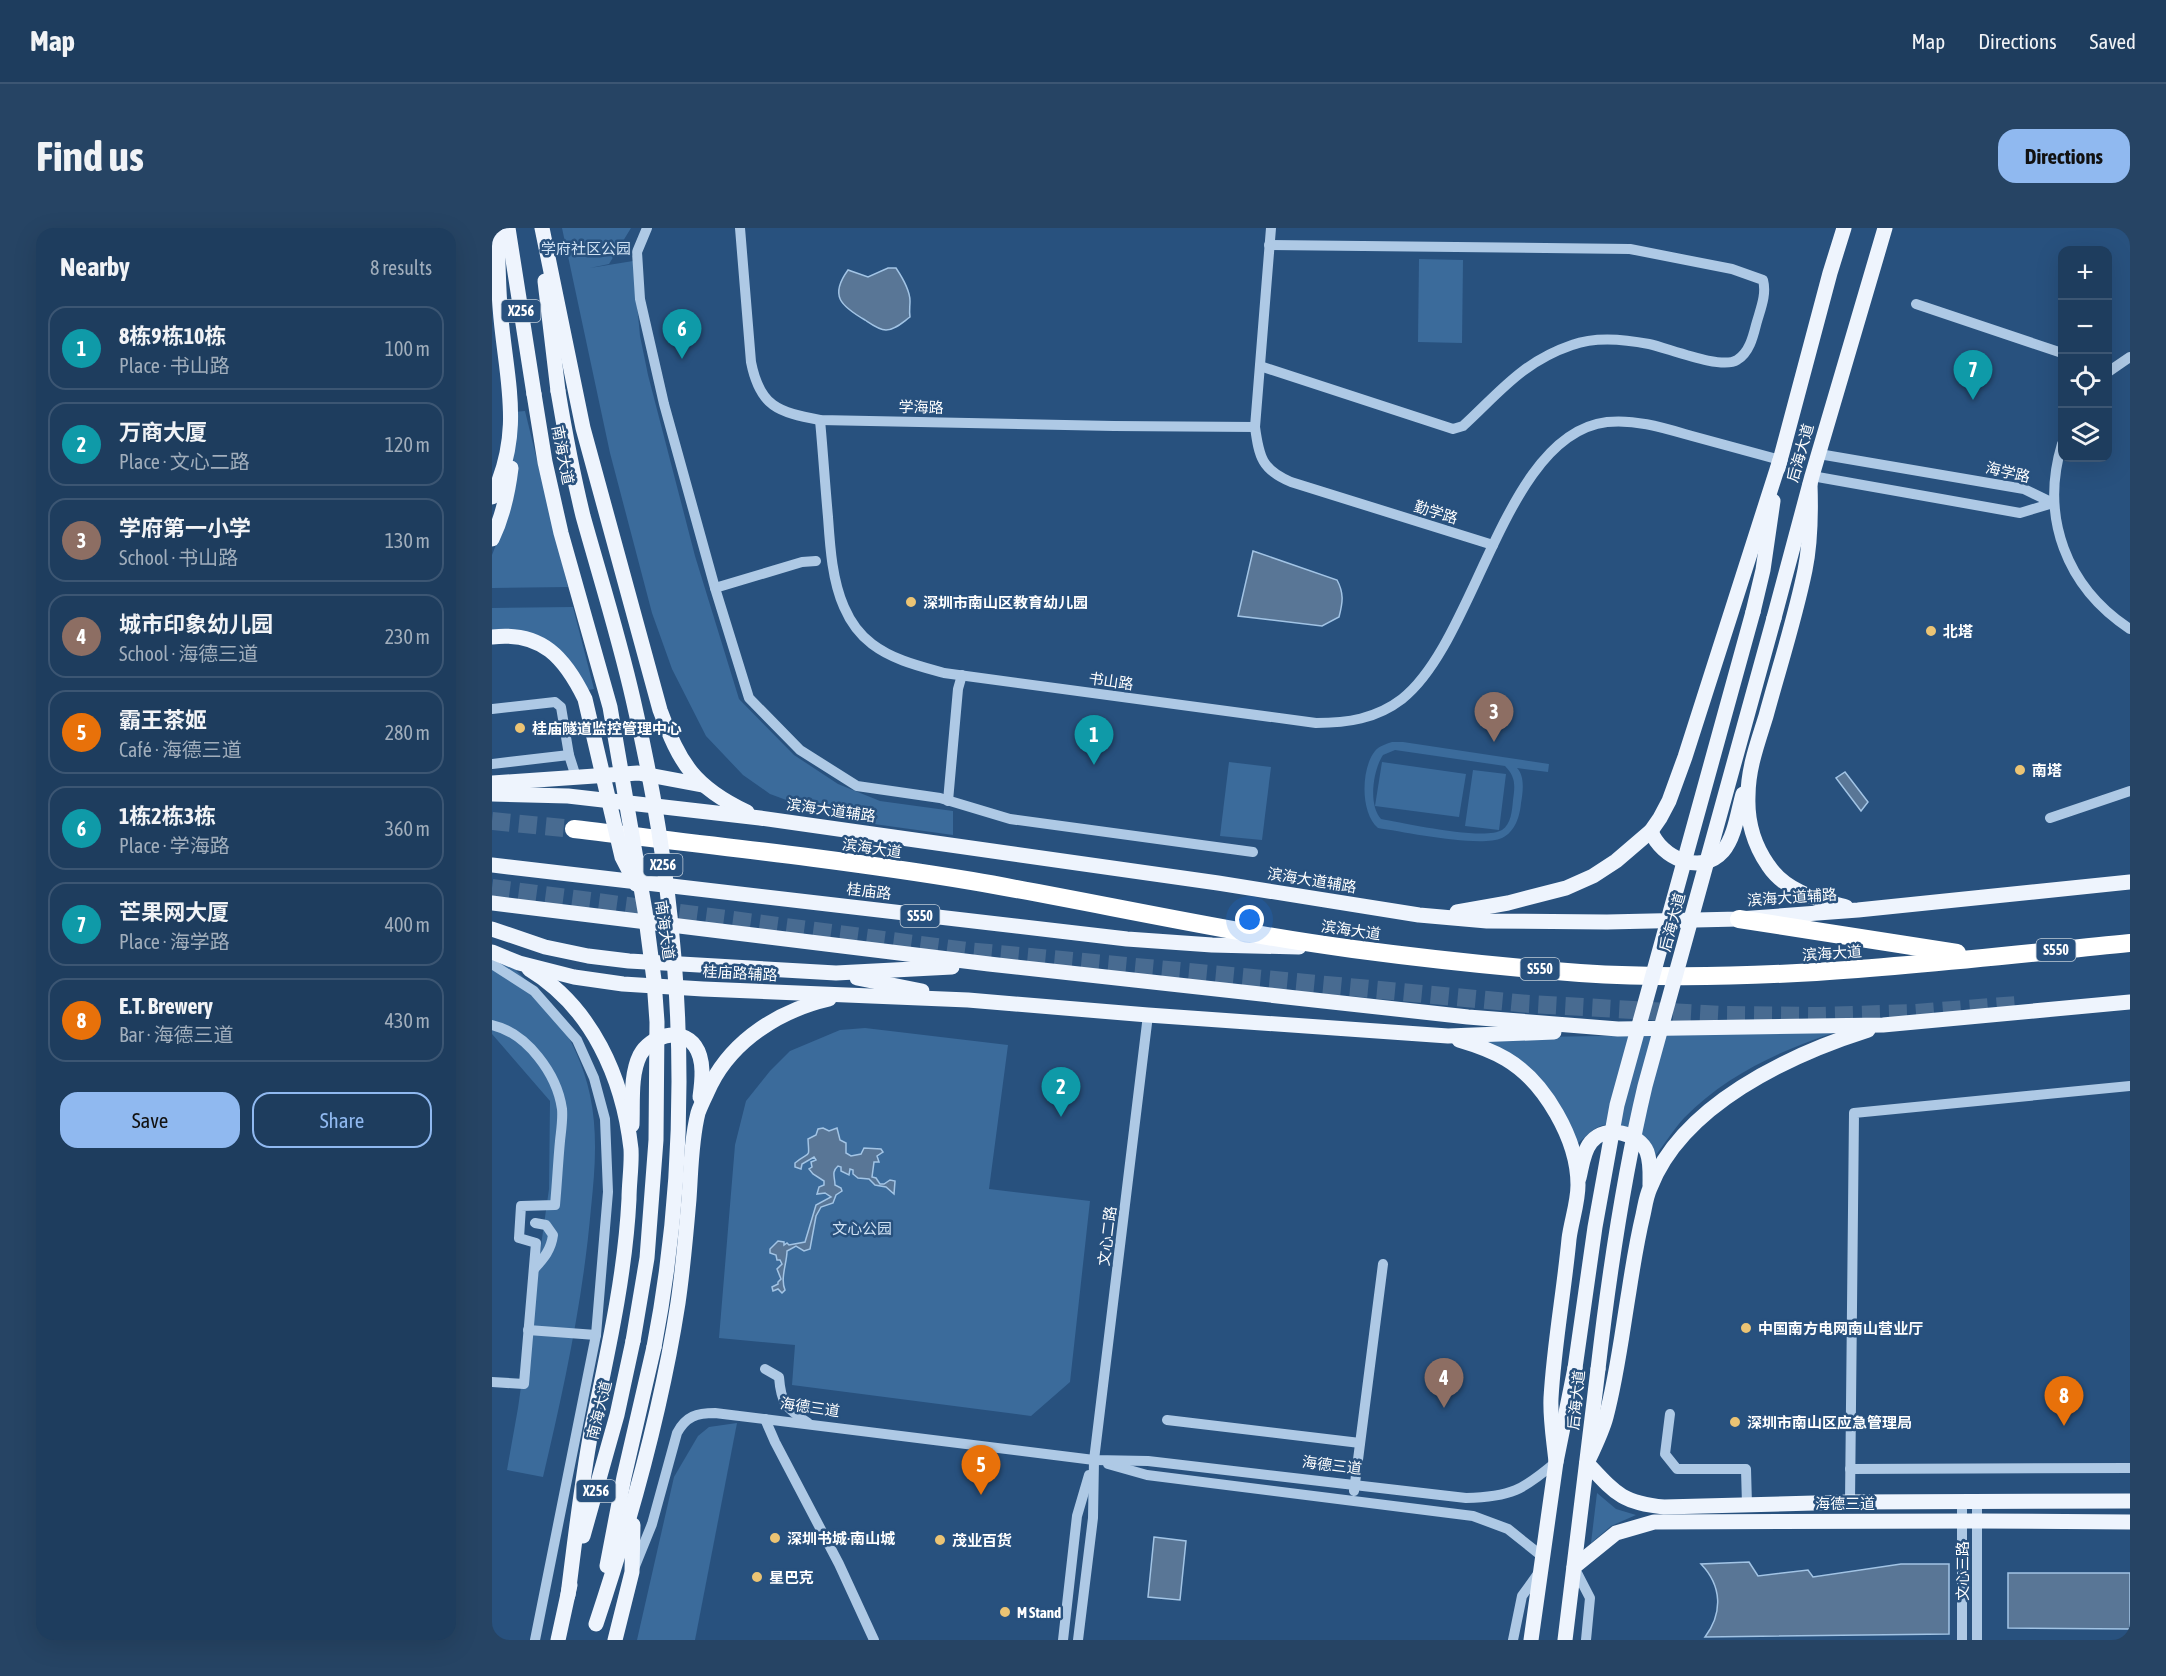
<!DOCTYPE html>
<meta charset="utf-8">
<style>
body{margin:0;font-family:"Asap Condensed","Noto Sans SC",sans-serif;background:#264464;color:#f1f3f6}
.controls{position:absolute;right:18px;top:18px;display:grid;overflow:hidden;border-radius:12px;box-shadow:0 6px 24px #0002}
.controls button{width:54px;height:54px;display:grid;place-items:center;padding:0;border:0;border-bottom:2px solid #3c5673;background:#1e3d5e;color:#f1f3f6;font:30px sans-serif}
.you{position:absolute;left:758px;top:692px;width:21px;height:21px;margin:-15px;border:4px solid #fff;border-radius:50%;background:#1a73e8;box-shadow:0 0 0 9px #1a73e833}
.badge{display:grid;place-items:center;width:39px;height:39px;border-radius:50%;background:#90b9f0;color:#fff;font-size:20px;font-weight:700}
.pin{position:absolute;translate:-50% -50px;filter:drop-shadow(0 2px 3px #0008)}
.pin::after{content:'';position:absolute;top:32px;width:21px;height:18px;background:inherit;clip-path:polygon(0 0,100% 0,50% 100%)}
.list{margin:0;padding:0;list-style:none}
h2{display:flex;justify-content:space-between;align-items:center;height:78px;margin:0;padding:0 24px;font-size:26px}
h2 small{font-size:20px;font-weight:400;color:#a1aebc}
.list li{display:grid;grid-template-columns:39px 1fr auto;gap:18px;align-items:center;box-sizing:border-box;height:84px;margin:0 12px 12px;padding:0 12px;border:2px solid #3c5673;border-radius:18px}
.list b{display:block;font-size:22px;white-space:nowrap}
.list p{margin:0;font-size:20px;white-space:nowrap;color:#a1aebc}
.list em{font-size:20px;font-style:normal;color:#a1aebc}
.actions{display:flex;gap:12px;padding:18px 24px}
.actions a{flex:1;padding:14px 0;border:2px solid #90b9f0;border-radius:18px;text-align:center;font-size:21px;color:#90b9f0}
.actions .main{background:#90b9f0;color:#111}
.icon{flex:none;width:33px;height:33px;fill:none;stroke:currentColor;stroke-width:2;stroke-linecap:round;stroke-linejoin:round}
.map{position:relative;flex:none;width:1638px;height:1412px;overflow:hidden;border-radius:18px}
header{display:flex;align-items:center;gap:36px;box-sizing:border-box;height:84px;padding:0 30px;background:#1e3d5e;border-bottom:2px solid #3c5673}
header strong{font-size:28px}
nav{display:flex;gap:33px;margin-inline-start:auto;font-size:21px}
.intro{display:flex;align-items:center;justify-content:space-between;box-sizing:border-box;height:144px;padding:0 36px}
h1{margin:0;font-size:42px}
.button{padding:15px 27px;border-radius:18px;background:#90b9f0;color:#111;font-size:21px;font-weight:700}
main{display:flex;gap:36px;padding:0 36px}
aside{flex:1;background:#1e3d5e;border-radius:18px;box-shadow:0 6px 24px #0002}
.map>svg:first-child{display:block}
.green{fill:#3b6b9b;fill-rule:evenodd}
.water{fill:#597696;stroke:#a2c4e5;stroke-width:1.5}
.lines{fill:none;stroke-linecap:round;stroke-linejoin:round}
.highway-tunnel{stroke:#486b91;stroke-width:18;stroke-dasharray:18 9;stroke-linecap:butt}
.minor{stroke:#aec9e5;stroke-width:10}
.major{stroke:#eef4fd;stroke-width:15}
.highway{stroke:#fff;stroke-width:18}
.major-bridge{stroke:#eef4fd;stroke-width:15}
.poi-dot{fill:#ecc474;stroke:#28517e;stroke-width:2}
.labels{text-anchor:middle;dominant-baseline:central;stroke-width:5;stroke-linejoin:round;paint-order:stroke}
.shield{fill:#28517e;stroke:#becbd8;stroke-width:1.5}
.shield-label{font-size:14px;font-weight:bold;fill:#fff}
.park-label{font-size:15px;fill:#d0e2f4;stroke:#28517e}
.street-label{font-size:15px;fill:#fff;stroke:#28517e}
.poi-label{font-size:15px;font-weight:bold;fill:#fff;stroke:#28517e;text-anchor:start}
</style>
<header>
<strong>Map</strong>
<nav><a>Map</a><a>Directions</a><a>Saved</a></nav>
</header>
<div class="intro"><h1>Find us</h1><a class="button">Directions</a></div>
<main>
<aside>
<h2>Nearby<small>8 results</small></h2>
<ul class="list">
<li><span class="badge" style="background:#0f9aa8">1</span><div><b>8栋9栋10栋</b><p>Place · 书山路</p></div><em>100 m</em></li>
<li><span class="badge" style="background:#0f9aa8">2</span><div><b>万商大厦</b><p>Place · 文心二路</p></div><em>120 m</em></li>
<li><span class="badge" style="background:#8d6e63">3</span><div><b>学府第一小学</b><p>School · 书山路</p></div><em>130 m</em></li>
<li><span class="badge" style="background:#8d6e63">4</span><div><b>城市印象幼儿园</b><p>School · 海德三道</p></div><em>230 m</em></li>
<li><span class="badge" style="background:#e8710a">5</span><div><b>霸王茶姬</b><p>Café · 海德三道</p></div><em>280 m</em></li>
<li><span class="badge" style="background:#0f9aa8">6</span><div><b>1栋2栋3栋</b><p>Place · 学海路</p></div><em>360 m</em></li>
<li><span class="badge" style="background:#0f9aa8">7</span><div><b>芒果网大厦</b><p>Place · 海学路</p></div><em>400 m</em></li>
<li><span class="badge" style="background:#e8710a">8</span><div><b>E.T. Brewery</b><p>Bar · 海德三道</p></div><em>430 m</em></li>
</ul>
<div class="actions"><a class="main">Save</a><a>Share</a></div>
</aside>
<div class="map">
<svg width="1638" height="1412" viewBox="0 0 1638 1412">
<rect width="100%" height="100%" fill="#28517e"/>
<!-- green -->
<g class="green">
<polygon points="70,0 139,0 117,36 98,40 141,33 148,108 156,147 203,328 247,471 302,527 346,556 388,573 461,583 461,607 346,591 278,566 251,547 214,508 180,441 160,385 118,225"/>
<polygon points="927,31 971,32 970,115 926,114"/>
<polygon points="33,183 76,359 0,360 0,327 16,286 21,238 22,184"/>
<polygon points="81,379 102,461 96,462 72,427 0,403 0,380"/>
<path d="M900,514H911L1057,536L1056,544L1025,540C1033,548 1031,564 1029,575C1028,588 1023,604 1010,610C988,620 913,604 886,600C868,585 869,540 883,523C887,518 894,516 900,514ZM903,522L1013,538C1024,549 1023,558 1021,572C1020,583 1019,596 1010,602C992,613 912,595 889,591C876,577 881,542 891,527Z"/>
<polygon points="737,534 779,539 770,612 728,608"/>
<polygon points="890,534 974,546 967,589 883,578"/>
<polygon points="981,542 1014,546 1007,602 973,598"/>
<path d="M0,724C48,756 86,810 98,867C106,905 103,942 99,980C91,1072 72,1160 51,1249L15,1242L26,1180L57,961L58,873L0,806Z"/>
<polygon points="373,800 516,817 497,961 598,973 578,1154 539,1188 300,1157 303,1117 227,1110 243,917 254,873 278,843 298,823 348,802"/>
<path d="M1344,804C1287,823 1234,847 1192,890C1182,901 1173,915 1164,927C1152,907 1125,886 1101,902C1095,907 1089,913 1083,918L1073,890L989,810Z"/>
<polygon points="245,1195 203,1412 145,1412 182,1249 206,1208 217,1199"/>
<polygon points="1105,1265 1124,1281 1144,1287 1119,1298 1099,1315"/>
</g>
<!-- water -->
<g class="water">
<path d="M396,40H404C410,49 418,63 418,73C418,79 417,83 418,89C411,94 403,102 394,102C387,102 379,96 373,92C349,78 337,68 356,42L376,49Z"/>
<path d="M761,323L845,352C852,365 851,374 847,389L830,398L746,388Z"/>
<polygon points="1353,544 1376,574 1369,583 1344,550"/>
<path d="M331,900L337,903L345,900L348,912L354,915V925L359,928L369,926L372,920L389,921L391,924L385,928L387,934H382L380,949L384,950L388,956H392L398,952L403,953L402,966L394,959L383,957L377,951L366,950L361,946V942L358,941L357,947L349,943V939L346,938C339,944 343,949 343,957L349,960L350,963L344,967L341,975L329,979L324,988L318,1021L312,1023L304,1018L295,1023C295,1035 288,1050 293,1062L290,1065L286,1061L281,1063L280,1059L286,1056V1054L289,1051L285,1041L290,1036L288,1032H285L284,1027L278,1025V1021L286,1013L292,1014V1017L295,1015L297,1017L313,1014L324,977L339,969L333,965L325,966L327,959L332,957V953L321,946L317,941L320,939L319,934L324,932L322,929L310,936L309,941L303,939V935C319,922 317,932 316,911L324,907L326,901Z"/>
<polygon points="662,1309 694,1313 688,1372 656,1369"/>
<path d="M1257,1334L1266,1348L1316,1342L1321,1349L1409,1336H1457V1406L1213,1409C1231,1385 1230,1358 1209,1336Z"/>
<polygon points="1516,1345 1638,1345 1638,1401 1516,1400"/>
</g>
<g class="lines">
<!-- highway-tunnel -->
<g class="highway-tunnel">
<polyline points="0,593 82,601"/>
<polyline points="0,660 475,723 1037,776 1230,787 1327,788 1423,785 1524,777"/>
</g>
<!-- minor -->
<g class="minor">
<polyline points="155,0 145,24 148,71 172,176 223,360"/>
<path d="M248,0L259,134C268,179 286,184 328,192L622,198L763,199"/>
<path d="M779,0L763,199C767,229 770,242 799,254L1001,317"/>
<polyline points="1424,76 1570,125"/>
<path d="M768,138L961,201L971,198C1007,165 1030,134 1080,117C1104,108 1132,111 1157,116C1176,120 1229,142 1245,132C1257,125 1261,109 1264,97C1268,82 1275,67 1271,52L1240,41L1138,21L777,17"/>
<polyline points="1616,144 1638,129"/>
<path d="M328,192C331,224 333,256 336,289C338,318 340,352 352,379C358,393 368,407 380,416C401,432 427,438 452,445L824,495C855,495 884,491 910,471C985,412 1012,206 1115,194C1144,191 1172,200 1200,208C1229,216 1258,224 1288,232"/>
<path d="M1570,216C1548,289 1574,359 1638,401"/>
<polyline points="1327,226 1532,261 1561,275"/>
<polyline points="1320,248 1528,285 1561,275"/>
<polyline points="324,333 310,334 223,360 257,470 308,522 365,558 448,570 518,591 761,624"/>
<polyline points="0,481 63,474 69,479 77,527 84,549"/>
<polyline points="0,536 77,527"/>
<polyline points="456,573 466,461 470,447"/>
<polyline points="1558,590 1638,563"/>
<polyline points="0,736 42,763 85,812 102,850 113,891 116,964 104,1107 43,1412"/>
<path d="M0,797C35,805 65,846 70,881C71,891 69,903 68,913C66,934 65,956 63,977L29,978L27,1010L44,1015L32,1156L0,1154"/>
<path d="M42,1041C52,1030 59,1022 61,1007L54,997L43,995"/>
<polyline points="36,1102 104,1107"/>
<path d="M273,1141L287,1149C289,1176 294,1180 316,1195"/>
<polyline points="1178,1186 1173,1226 1185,1241 1254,1241 1255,1277"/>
<polyline points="273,1191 283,1214 347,1336 382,1412"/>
<polyline points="675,1192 868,1215"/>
<polyline points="616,1236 655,1247 981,1288 1016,1301 1051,1329"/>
<polyline points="1358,1241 1638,1240"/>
<polyline points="862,1263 891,1036"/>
<polyline points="1358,1274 1362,885 1638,858"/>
<path d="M143,1338L160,1296L185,1205C194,1188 205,1185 223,1185L602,1232L656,1233L974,1270C1019,1269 1031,1262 1064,1234"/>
<polyline points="1082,1339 1098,1370 1094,1412"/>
<polyline points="571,1412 585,1288 597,1247"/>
<polyline points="586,1412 601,1290 602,1232 656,787"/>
<polyline points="1021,1412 1030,1368 1048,1343"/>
<polyline points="1470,1412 1470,1274"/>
<polyline points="1485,1412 1485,1274"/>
</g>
<!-- major -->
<g class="major">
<polyline points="16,0 42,166"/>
<path d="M50,0L91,200L168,482C188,536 202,559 255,584"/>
<polyline points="53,53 66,163"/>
<polyline points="1286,240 1338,45 1352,0"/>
<path d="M1318,256C1319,285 1319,313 1313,342C1303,391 1287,440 1274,488C1266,514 1256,540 1256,568C1255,592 1262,617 1276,637C1294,664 1325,671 1354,679"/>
<path d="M0,269C33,201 13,149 8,79C6,53 6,26 5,0"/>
<path d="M0,311C11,288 16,265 19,240"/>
<polyline points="1261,384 1271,342 1281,273"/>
<polyline points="1282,390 1320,248 1393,0"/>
<polyline points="0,555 146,545 210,557"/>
<polyline points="0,566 76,568 268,590 726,655 927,687 995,693 1115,694 1247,691 1366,682 1638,654"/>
<path d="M1159,603C1169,630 1209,648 1231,623C1243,609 1246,583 1251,566"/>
<polyline points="0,637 635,711 720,717 807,719"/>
<polyline points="0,675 497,736 976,789 1126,801 1391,797 1638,774"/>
<polyline points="965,684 1016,675 1074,660 1101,648 1124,633 1159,603 1168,590 1177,573 1193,529 1288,232"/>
<polyline points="0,701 53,719 96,728 137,733 344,745 460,739"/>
<polyline points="0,724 27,735 82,749 131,756 211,761 476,772 656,787 956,808 1062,804"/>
<path d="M37,741C100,779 131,850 139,921C140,937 137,955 137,971C133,1050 115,1127 99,1204C89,1258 83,1312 76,1367"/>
<polyline points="365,750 430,763"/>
<path d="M967,812C984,817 999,822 1014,831C1053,854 1086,912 1086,957C1086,975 1079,994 1077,1011C1072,1064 1062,1117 1059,1170C1058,1191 1062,1213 1064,1234"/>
<path d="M140,897C141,875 138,847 148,827C158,808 189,798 203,818C213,832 210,854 208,869"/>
<path d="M1087,950C1090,938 1091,924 1099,914C1114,896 1147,905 1155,924C1159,935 1158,947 1158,957"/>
<path d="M1095,1235C1102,1220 1110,1204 1114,1189C1125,1148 1130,1105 1137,1063C1141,1037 1145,1012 1151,987C1153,978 1154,969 1158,960C1190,877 1297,827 1376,802"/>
<path d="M1095,1235C1123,1265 1130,1275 1172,1279L1358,1274L1638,1273"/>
<polyline points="91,1308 125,1187 141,1113"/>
<polyline points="115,1338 132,1249 162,1119"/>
<polyline points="1082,1339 1124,1305 1162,1294 1485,1293 1638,1294"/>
<path d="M104,1396C139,1291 169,1185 186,1075C191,1041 194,1006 197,971C199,943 199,913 206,885C209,876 215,865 219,856C242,811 289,782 337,771"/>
<polyline points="66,1412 78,1357"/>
<polyline points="123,1412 140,1344 141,1297"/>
<polyline points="1039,1412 1064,1234 1083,1140"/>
<polyline points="1073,1412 1106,1141"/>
</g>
<!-- highway -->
<g class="highway">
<path d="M82,601C215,617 348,631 480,653C607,675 733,704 861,721C936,731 1012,739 1088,745C1272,757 1455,733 1638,715"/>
<polyline points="1247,691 1465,725"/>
</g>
<!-- major-bridge -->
<g class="major-bridge">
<path d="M66,163C73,205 81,247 91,288C108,349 127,409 141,471C191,686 204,902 162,1119"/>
<polyline points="42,166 53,234 69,305 118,479 153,683 162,752 165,794 164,912 155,1030 141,1113"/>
<path d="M0,409C50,403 73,430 93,471L130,629L144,656"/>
<polyline points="1083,1140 1103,999 1125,877 1261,384"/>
<path d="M1106,1141C1117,1046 1131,951 1153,858L1282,390"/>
</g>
</g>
<!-- markers -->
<g class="poi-dot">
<circle cx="419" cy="374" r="6"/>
<circle cx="1439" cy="403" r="6"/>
<circle cx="28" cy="500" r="6"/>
<circle cx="1528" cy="542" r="6"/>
<circle cx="1254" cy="1100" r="6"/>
<circle cx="1243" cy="1194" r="6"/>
<circle cx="283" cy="1310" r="6"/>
<circle cx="448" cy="1312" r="6"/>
<circle cx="265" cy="1349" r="6"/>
<circle cx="513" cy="1384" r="6"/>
</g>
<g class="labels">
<!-- shield labels -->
<g class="shield">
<rect x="9.5" y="72" width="39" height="22" rx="4.5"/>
<rect x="151.5" y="626" width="39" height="22" rx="4.5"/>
<rect x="408.5" y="677" width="39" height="22" rx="4.5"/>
<rect x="1544.5" y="711" width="39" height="22" rx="4.5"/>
<rect x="1028.5" y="730" width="39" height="22" rx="4.5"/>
<rect x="84.5" y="1252" width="39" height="22" rx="4.5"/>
</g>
<g class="shield-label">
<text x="29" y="83">X256</text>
<text x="171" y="637">X256</text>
<text x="428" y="688">S550</text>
<text x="1564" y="722">S550</text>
<text x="1048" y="741">S550</text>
<text x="104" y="1263">X256</text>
</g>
<!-- park labels -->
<g class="park-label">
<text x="94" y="20">学府社区公园</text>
<text x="370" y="1000">文心公园</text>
</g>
<!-- street labels -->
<g class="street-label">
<text transform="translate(429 179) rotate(1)">学海路</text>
<text transform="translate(1308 225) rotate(-74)">后海大道</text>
<text transform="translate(71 227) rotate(79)">南海大道</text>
<text transform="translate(1516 244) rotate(13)">海学路</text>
<text transform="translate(944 284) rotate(17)">勤学路</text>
<text transform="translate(619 453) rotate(8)">书山路</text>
<text transform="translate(339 582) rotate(8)">滨海大道辅路</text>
<text transform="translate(380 620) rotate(8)">滨海大道</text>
<text transform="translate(820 652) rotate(9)">滨海大道辅路</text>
<text transform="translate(377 663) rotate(7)">桂庙路</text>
<text transform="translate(1300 669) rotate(-4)">滨海大道辅路</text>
<text transform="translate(1180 694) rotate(-75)">后海大道</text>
<text transform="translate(173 702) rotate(82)">南海大道</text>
<text transform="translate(859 702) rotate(8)">滨海大道</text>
<text transform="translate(1340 725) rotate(-4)">滨海大道</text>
<text transform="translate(248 745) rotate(3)">桂庙路辅路</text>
<text transform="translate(615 1008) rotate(-83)">文心二路</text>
<text transform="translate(1084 1172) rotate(-84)">后海大道</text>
<text transform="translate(318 1179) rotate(8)">海德三道</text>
<text transform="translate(107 1182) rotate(-76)">南海大道</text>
<text transform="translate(840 1237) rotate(7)">海德三道</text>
<text x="1353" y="1275">海德三道</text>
<text transform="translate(1470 1343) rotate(-90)">文心三路</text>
</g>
<!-- poi labels -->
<g class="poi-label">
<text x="431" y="374">深圳市南山区教育幼儿园</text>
<text x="1451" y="403">北塔</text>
<text x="40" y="500">桂庙隧道监控管理中心</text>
<text x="1540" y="542">南塔</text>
<text x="1266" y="1100">中国南方电网南山营业厅</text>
<text x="1255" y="1194">深圳市南山区应急管理局</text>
<text x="295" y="1310">深圳书城·南山城</text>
<text x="460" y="1312">茂业百货</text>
<text x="277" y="1349">星巴克</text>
<text x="525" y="1384">M Stand</text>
</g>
</g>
</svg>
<div class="controls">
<button>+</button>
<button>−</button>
<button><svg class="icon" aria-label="locate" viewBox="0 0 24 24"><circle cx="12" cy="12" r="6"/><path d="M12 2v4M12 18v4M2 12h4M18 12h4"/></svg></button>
<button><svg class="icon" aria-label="layers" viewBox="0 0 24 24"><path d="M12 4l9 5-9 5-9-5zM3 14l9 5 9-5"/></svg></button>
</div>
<div class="you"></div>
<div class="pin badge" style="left:602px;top:537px;background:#0f9aa8">1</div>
<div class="pin badge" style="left:569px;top:889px;background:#0f9aa8">2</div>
<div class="pin badge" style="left:1002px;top:514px;background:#8d6e63">3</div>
<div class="pin badge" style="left:952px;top:1180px;background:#8d6e63">4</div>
<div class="pin badge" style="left:489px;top:1267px;background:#e8710a">5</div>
<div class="pin badge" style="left:190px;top:131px;background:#0f9aa8">6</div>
<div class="pin badge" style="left:1481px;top:172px;background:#0f9aa8">7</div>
<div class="pin badge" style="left:1572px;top:1198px;background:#e8710a">8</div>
</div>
</main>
